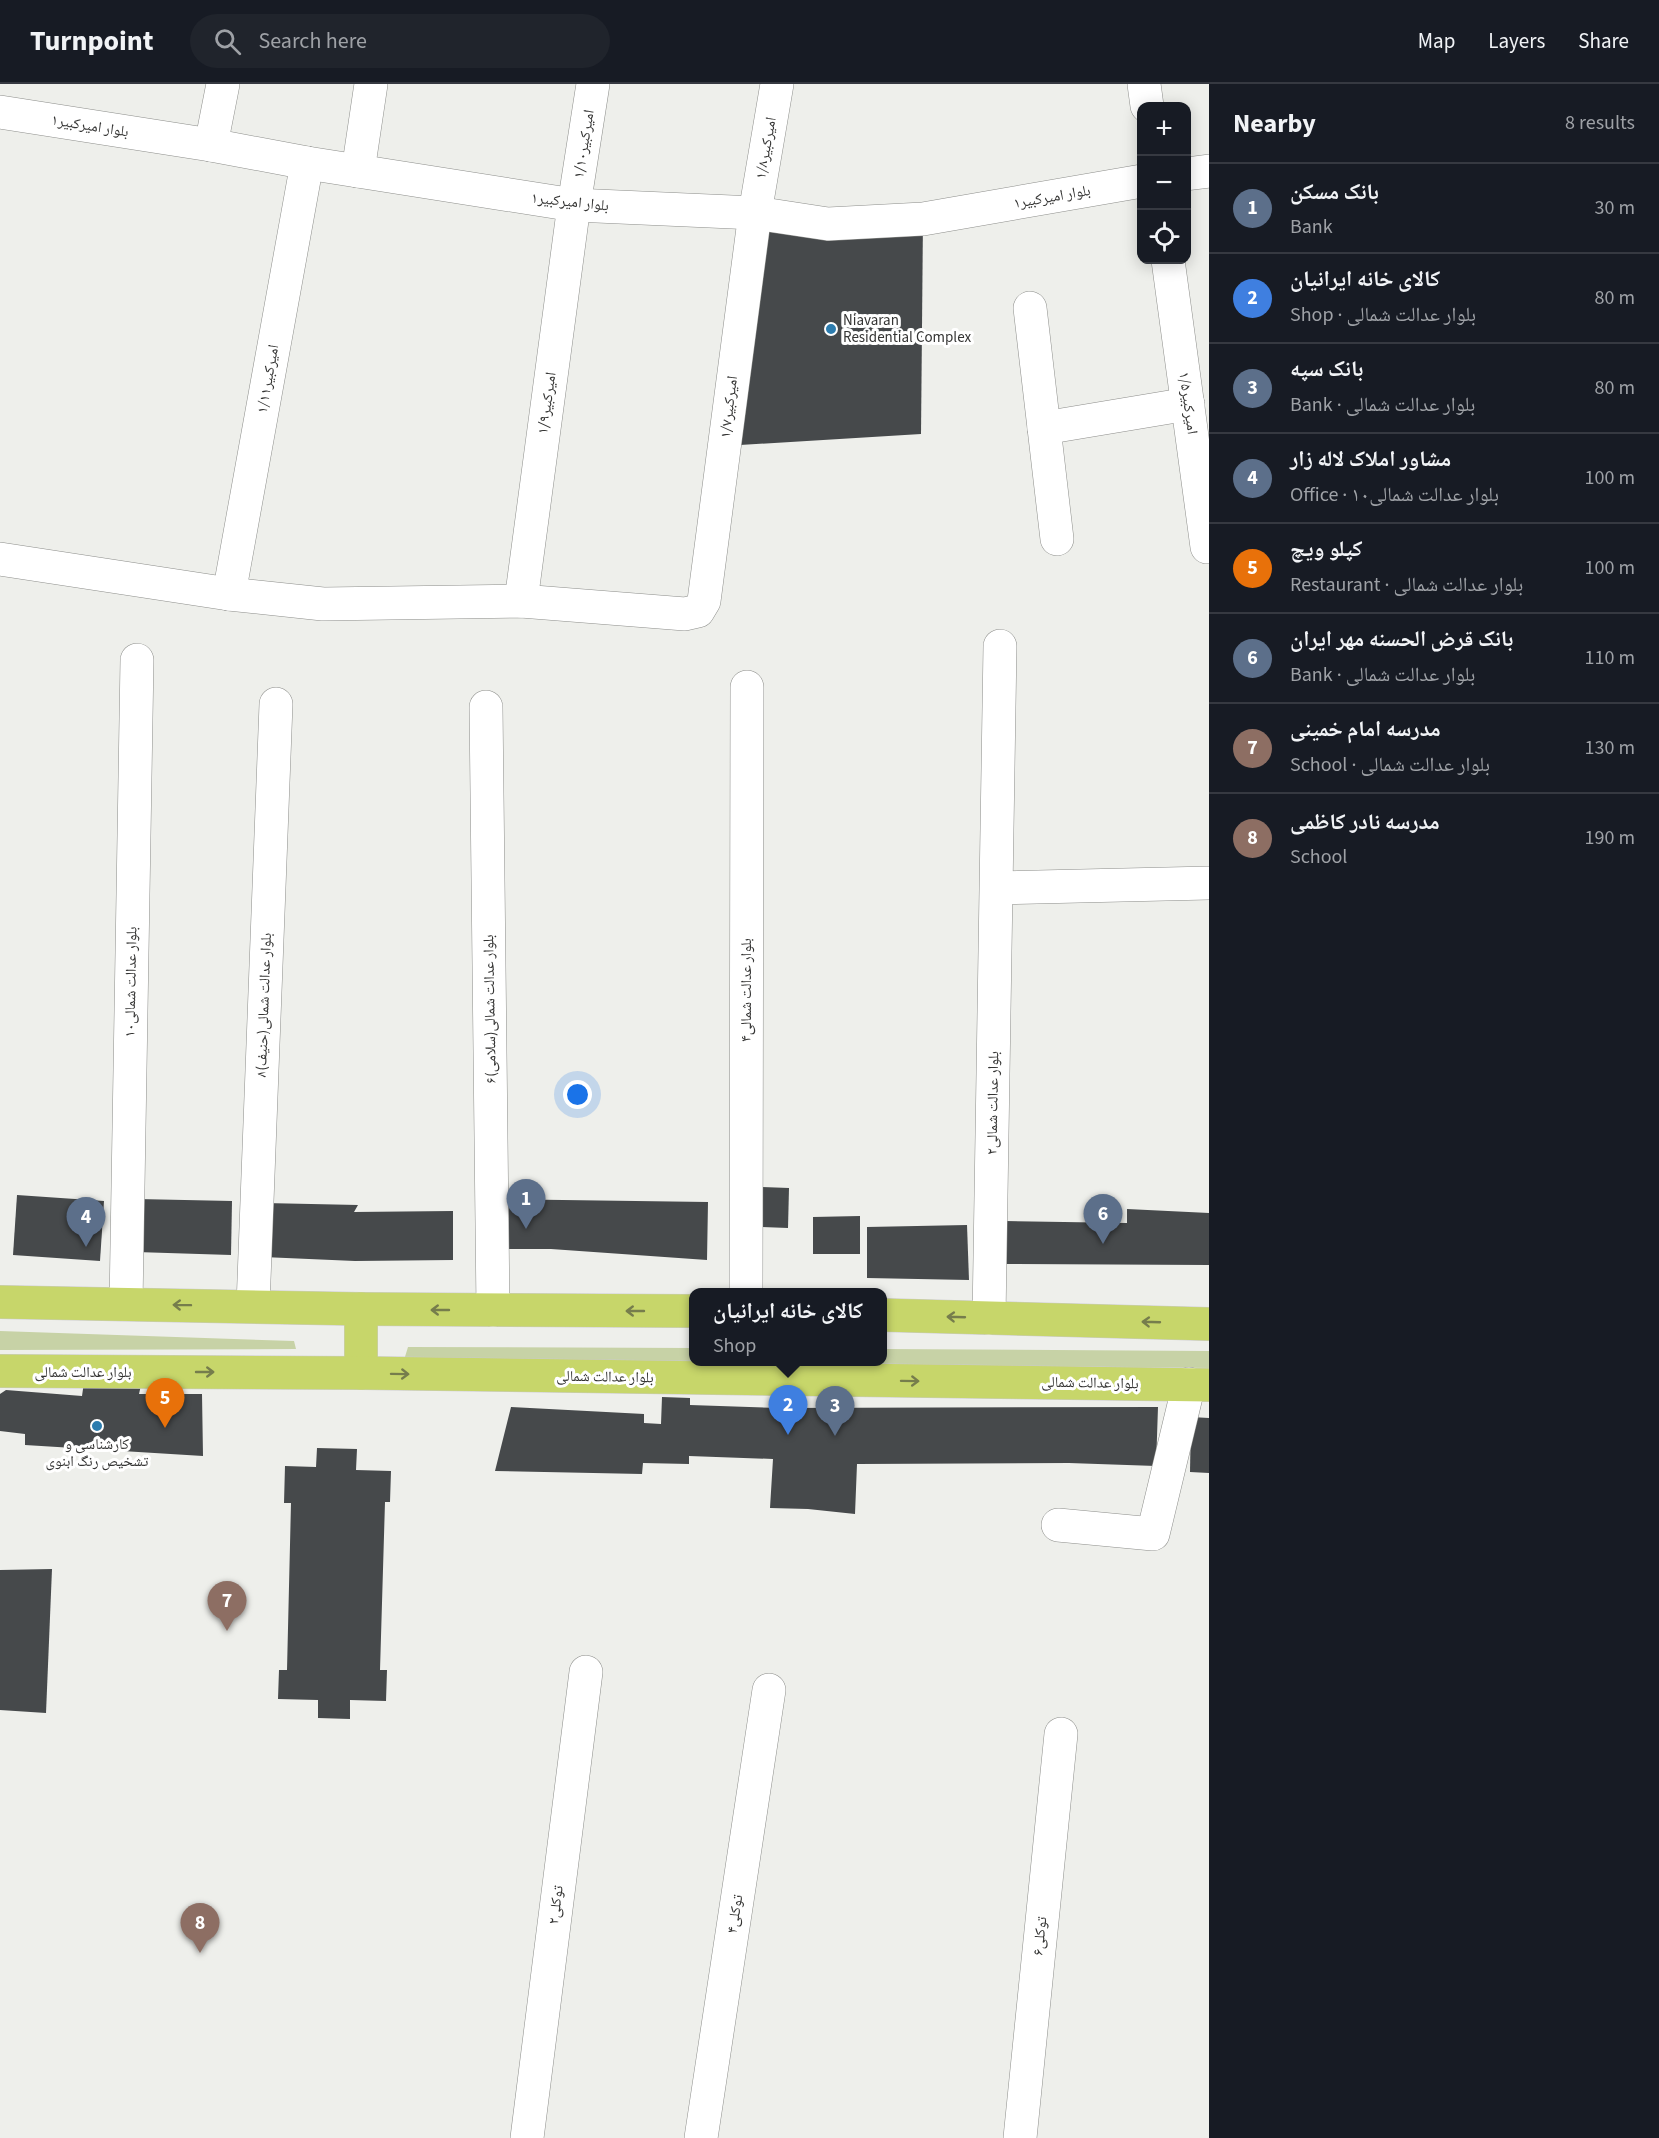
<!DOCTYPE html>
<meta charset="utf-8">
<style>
body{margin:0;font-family:"Source Sans 3","Noto Naskh Arabic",sans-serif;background:#20242c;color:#f1f3f6}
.controls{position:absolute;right:18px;top:18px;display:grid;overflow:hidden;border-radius:12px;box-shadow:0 3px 15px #0003}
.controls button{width:54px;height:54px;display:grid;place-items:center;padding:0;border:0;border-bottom:2px solid #363941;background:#171b24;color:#f1f3f6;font:30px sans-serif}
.you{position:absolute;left:578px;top:1011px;width:21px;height:21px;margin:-15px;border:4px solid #fff;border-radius:50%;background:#1a73e8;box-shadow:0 0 0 9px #1a73e833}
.badge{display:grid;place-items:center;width:39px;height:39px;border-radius:50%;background:#2563eb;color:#fff;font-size:20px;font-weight:700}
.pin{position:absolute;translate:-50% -50px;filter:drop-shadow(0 2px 3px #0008)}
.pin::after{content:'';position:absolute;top:32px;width:21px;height:18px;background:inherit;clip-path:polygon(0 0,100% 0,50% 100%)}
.popup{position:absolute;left:689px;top:1204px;width:198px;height:78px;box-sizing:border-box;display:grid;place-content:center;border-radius:12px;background:#171b24;filter:drop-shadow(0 2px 4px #0005);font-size:20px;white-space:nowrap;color:#9ea1a6}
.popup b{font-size:22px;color:#f1f3f6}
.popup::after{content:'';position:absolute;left:50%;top:100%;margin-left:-12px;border:12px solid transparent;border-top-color:#171b24}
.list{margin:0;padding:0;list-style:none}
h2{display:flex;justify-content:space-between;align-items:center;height:78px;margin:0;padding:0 24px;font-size:26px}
h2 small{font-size:20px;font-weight:400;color:#9ea1a6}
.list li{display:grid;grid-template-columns:39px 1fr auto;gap:18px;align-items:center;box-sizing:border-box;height:90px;padding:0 24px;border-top:2px solid #363941}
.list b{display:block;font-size:22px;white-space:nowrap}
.list p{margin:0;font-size:20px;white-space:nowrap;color:#9ea1a6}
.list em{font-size:20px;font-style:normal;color:#9ea1a6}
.icon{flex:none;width:33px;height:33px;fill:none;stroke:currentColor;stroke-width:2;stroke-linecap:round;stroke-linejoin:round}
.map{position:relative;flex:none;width:1209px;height:2054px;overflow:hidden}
header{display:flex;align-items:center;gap:36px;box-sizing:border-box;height:84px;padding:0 30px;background:#171b24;border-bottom:2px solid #363941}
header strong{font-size:28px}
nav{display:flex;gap:33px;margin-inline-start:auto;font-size:21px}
.search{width:420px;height:54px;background:#20242c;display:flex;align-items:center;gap:15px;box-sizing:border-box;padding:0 21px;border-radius:33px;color:#9ea1a6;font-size:22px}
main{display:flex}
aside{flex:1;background:#171b24}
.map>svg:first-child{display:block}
.green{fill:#c7d2a6}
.building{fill:#46494b}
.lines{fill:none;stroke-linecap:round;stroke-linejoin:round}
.minor-casing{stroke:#8d8e8b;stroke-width:34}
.primary-casing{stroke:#cacaca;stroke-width:34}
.minor{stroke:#fff;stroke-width:33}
.primary{stroke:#c7d66a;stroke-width:33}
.oneway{stroke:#767d4c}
.poi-dot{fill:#2d7cae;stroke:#fff;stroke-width:2}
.labels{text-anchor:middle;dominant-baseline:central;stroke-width:6;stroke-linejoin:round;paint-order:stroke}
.street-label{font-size:15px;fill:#343433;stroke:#fff}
.poi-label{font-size:15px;fill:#343433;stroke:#fff;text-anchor:start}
</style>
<header>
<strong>Turnpoint</strong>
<div class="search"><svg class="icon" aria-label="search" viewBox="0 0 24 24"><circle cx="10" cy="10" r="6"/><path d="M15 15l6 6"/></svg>Search here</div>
<nav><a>Map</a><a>Layers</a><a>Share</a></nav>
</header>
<main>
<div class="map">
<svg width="1209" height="2054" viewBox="0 0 1209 2054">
<rect width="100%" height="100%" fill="#eeefeb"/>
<!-- green -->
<g class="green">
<polygon points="0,1247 294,1257 296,1265 0,1266"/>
<polygon points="408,1263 693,1264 694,1278 882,1278 883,1265 1209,1267 1209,1284 404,1276"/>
</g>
<!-- building -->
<g class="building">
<polygon points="755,129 923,135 921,350 724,362"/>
<polygon points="761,1103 789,1104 788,1144 760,1143"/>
<polygon points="17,1111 104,1117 100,1177 13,1171"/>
<polygon points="137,1115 232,1117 231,1171 136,1168"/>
<polygon points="499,1115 708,1118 707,1176 551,1165 497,1165"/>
<polygon points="264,1119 358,1121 354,1128 453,1127 453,1176 355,1177 263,1173"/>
<polygon points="1127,1125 1209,1129 1209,1181 1004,1180 1005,1137 1127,1139"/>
<polygon points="860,1132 860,1170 813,1170 813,1133"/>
<polygon points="967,1141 969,1196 867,1194 867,1143"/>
<polygon points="84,1298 141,1301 139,1310 202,1310 203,1372 25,1361 25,1350 0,1347 0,1310 6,1306 82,1312"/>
<polygon points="662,1313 690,1314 690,1321 777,1324 1158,1323 1156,1382 1069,1379 857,1380 855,1430 808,1425 770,1424 773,1375 689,1372 689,1380 643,1379 642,1390 495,1387 511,1323 644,1330 644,1339 661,1340"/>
<polygon points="1191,1333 1209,1334 1209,1389 1190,1388"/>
<polygon points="317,1364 357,1365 356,1386 391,1387 390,1418 385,1418 380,1586 387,1586 386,1617 350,1616 350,1635 318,1634 318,1616 278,1615 279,1586 287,1586 291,1419 284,1419 285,1382 316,1383"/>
<polygon points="52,1485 46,1629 0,1626 0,1486"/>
</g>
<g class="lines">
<defs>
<g id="minor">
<polyline points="1144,0 1147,22"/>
<polyline points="0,28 211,61 307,79 574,121 755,129 828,140 923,135 1142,97"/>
<polyline points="211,61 223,0"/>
<polyline points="358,87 371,0"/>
<polyline points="1186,90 1209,87"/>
<polyline points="1168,176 1207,463"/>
<polyline points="1030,224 1057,455"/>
<polyline points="1044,344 1188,320"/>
<polyline points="0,475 229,510 323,520 521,517 685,530 698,527 704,517 755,129 777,0"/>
<polyline points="229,510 307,79"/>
<polyline points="521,517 574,121 593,0"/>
<polyline points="486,623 493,1226"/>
<polyline points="997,804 1209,799"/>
<polyline points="746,1208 747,603"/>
<polyline points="126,1220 137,576"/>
<polyline points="253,1222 276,620"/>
<polyline points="989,1234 1000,562"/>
<polyline points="1058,1441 1153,1450 1189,1300"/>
<polyline points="527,2054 586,1588"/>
<polyline points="701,2054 769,1606"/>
<polyline points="1020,2054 1061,1650"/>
</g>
<g id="primary">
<polyline points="0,1218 361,1225 694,1227"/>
<polyline points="361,1225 361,1289"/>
<polyline points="882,1231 1209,1240"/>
<polyline points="0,1287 361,1289 1209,1301"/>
</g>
</defs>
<!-- minor casing -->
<use href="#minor" class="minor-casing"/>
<!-- primary casing -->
<use href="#primary" class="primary-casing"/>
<!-- minor -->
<use href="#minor" class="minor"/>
<!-- primary -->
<use href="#primary" class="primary"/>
</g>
<!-- one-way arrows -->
<defs><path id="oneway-shaft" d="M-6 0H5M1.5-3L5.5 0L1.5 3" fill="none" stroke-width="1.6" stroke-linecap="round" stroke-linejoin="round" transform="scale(1.5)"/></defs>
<g class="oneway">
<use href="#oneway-shaft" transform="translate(182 1221) rotate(-179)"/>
<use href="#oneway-shaft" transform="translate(440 1226) rotate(-180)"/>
<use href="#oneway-shaft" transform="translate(635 1227) rotate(-180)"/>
<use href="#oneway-shaft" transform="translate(956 1233) rotate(-178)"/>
<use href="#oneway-shaft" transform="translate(1151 1238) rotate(-178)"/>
<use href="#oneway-shaft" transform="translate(205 1288)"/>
<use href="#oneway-shaft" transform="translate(400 1290) rotate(1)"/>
<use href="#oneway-shaft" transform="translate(910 1297) rotate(1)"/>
</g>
<!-- markers -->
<g class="poi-dot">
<circle cx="831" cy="245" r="6"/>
<circle cx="97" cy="1342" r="6"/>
</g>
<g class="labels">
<!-- street labels -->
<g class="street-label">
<text transform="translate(90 42) rotate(9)">بلوار امیرکبیر۱</text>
<text transform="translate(584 60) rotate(-81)">امیرکبیر۱/۱۰</text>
<text transform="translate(766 64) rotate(-80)">امیرکبیر۱/۸</text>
<text transform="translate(1052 113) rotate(-10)">بلوار امیرکبیر۱</text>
<text transform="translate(570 118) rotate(6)">بلوار امیرکبیر۱</text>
<text transform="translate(268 295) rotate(-80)">امیرکبیر۱/۱۱</text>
<text transform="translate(547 319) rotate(-82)">امیرکبیر۱/۹</text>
<text transform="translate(1188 319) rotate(82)">امیرکبیر۱/۵</text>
<text transform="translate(729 323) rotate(-83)">امیرکبیر۱/۷</text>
<text transform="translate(131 898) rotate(-89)">بلوار عدالت شمالی۱۰</text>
<text transform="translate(746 906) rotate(-90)">بلوار عدالت شمالی۴</text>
<text transform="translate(264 921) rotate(-88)">۸بلوار عدالت شمالی(حنیف)</text>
<text transform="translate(490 925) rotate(-91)">۶بلوار عدالت شمالی(سلامی)</text>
<text transform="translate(993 1019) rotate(-89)">بلوار عدالت شمالی۲</text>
<text x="83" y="1288">بلوار عدالت شمالی</text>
<text transform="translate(605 1293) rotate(1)">بلوار عدالت شمالی</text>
<text transform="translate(1090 1299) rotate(1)">بلوار عدالت شمالی</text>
<text transform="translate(556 1821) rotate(-83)">توکلی۲</text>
<text transform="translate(735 1830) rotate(-81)">توکلی۴</text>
<text transform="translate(1040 1852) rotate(-84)">توکلی۶</text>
</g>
<!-- poi labels -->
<g class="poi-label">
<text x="843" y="236">Niavaran<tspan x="843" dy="17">Residential Complex</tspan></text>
<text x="97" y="1360" text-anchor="middle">کارشناسی و<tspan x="97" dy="17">تشخیص رنگ ابنوی</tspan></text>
</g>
</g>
</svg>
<div class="controls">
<button>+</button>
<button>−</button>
<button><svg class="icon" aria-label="locate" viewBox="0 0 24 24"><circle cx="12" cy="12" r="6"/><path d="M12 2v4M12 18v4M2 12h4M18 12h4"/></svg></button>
</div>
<div class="you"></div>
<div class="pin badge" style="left:526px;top:1145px;background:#5c6f8a">1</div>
<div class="pin badge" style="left:788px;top:1351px;background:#3f7fe0">2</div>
<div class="popup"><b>کالای خانه ایرانیان</b>Shop</div>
<div class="pin badge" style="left:835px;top:1352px;background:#5c6f8a">3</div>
<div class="pin badge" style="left:86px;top:1163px;background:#5c6f8a">4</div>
<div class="pin badge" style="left:165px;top:1344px;background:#e8710a">5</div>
<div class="pin badge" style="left:1103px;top:1160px;background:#5c6f8a">6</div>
<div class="pin badge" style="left:227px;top:1547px;background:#8d6e63">7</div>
<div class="pin badge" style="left:200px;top:1869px;background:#8d6e63">8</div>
</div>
<aside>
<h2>Nearby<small>8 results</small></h2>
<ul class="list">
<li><span class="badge" style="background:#5c6f8a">1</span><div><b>بانک مسکن</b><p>Bank</p></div><em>30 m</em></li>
<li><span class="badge" style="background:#3f7fe0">2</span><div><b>کالای خانه ایرانیان</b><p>Shop · بلوار عدالت شمالی</p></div><em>80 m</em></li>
<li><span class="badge" style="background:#5c6f8a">3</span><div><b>بانک سپه</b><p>Bank · بلوار عدالت شمالی</p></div><em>80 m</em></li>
<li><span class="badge" style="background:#5c6f8a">4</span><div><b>مشاور املاک لاله زار</b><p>Office · بلوار عدالت شمالی۱۰</p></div><em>100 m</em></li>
<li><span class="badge" style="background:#e8710a">5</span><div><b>کپلو ویچ</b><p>Restaurant · بلوار عدالت شمالی</p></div><em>100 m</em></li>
<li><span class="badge" style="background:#5c6f8a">6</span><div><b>بانک قرض الحسنه مهر ایران</b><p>Bank · بلوار عدالت شمالی</p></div><em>110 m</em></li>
<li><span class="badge" style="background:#8d6e63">7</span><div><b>مدرسه امام خمینی</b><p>School · بلوار عدالت شمالی</p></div><em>130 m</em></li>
<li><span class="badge" style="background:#8d6e63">8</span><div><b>مدرسه نادر کاظمی</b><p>School</p></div><em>190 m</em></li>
</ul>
</aside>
</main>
